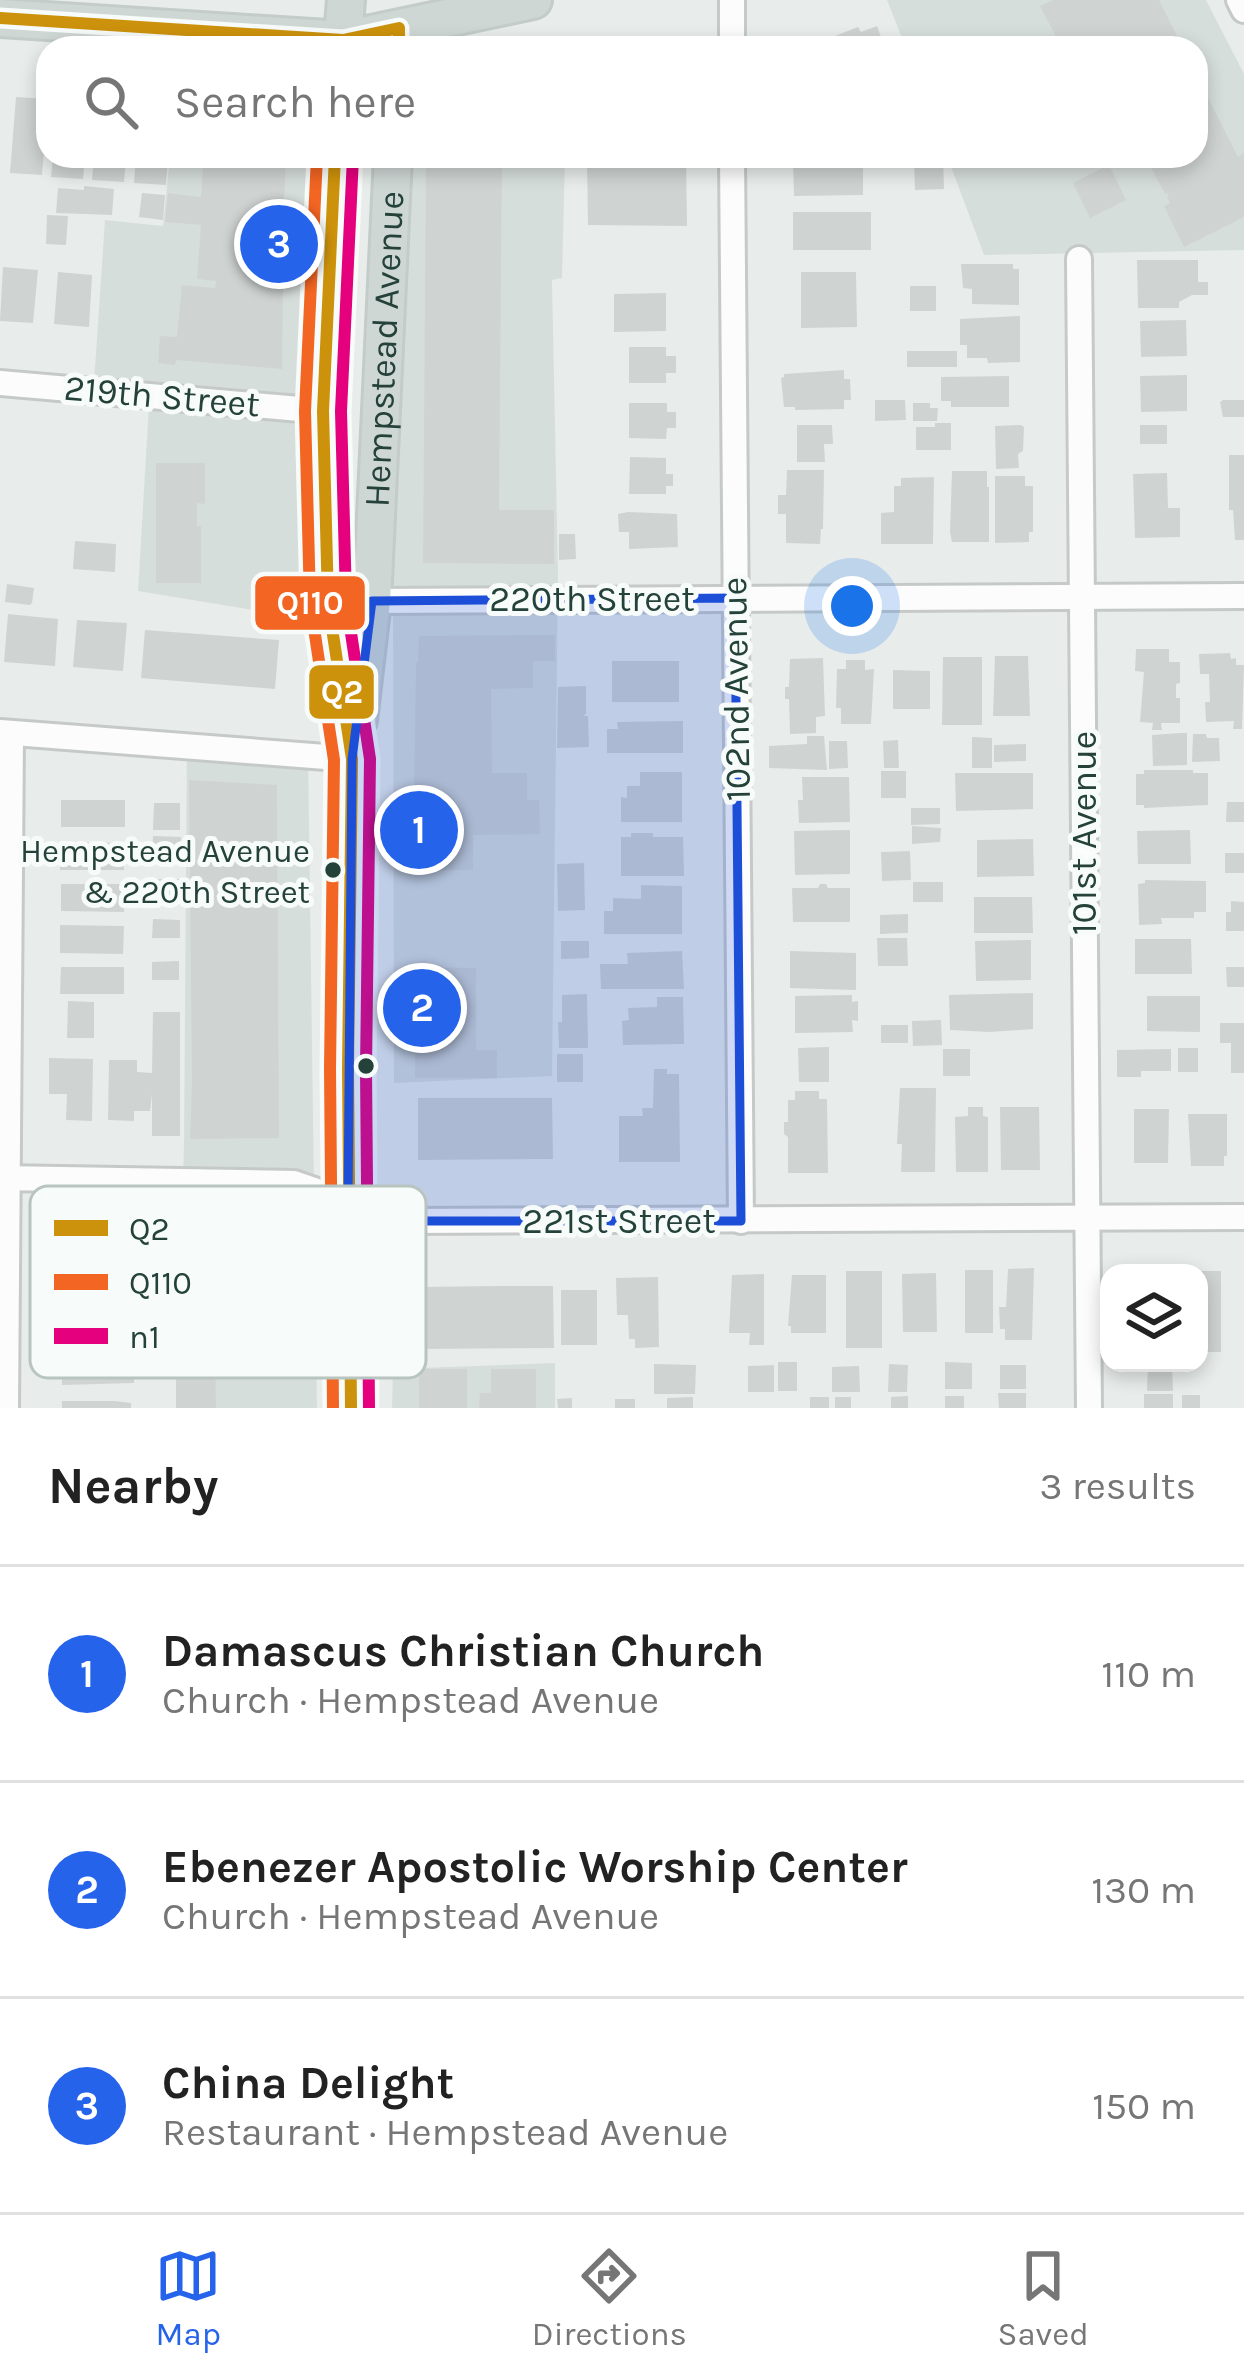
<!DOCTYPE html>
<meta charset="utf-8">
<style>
body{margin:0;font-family:Karla,sans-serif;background:#f2f2f2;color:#222}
.controls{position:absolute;right:36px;bottom:36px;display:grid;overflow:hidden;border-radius:24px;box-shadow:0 6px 18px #0003}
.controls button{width:108px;height:108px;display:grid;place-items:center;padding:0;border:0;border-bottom:3px solid #e0e0e0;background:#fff;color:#222;font:60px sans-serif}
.you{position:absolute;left:852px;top:606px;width:42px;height:42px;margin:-30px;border:9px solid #fff;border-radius:50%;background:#1a73e8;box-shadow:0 0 0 18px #1a73e833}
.badge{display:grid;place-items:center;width:78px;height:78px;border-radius:50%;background:#2563eb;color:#fff;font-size:39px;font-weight:700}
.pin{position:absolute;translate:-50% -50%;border:6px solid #fff;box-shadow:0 3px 12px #0006}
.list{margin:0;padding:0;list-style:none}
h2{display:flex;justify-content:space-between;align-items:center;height:156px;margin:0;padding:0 48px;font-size:51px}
h2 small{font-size:39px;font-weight:400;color:#767676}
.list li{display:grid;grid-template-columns:78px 1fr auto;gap:36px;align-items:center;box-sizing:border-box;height:216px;padding:0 48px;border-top:3px solid #e0e0e0}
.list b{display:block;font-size:45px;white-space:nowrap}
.list p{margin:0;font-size:39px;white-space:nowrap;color:#767676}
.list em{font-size:39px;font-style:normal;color:#767676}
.icon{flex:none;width:66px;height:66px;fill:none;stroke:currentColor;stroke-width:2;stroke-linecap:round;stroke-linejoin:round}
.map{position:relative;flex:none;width:1244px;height:1408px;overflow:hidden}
.search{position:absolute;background:#fff;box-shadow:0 6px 18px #0003;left:36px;right:36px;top:36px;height:132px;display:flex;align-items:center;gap:30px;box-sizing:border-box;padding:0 42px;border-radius:36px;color:#767676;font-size:45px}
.sheet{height:804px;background:#fff}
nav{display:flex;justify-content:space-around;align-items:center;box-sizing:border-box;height:168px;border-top:3px solid #e0e0e0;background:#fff;font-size:33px;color:#767676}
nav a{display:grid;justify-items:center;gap:6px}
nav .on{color:#2563eb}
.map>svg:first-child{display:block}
.built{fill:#d6dedb}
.building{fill:#cfd4d2}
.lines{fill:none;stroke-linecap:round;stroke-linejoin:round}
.street-casing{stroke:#c5cac8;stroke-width:30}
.primary-casing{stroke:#c3ccc9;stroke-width:42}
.street{stroke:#fcfcfc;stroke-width:24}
.primary{stroke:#cfd7d5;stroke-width:36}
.bus-1-casing{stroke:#f7fbf9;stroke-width:21}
.bus-2-casing{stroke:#f7fbf9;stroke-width:21}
.bus-3-casing{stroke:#f7fbf9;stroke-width:21}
.bus-1{stroke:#cd920c;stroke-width:12}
.bus-2{stroke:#f26522;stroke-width:12}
.bus-3{stroke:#e5007d;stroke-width:12}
.marked{fill:#1d4ed8;fill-opacity:0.2;stroke:#1d4ed8;stroke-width:9;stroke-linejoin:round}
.bus-dot{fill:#24423a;stroke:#f7fbf9;stroke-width:4.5}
.labels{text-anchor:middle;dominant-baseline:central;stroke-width:10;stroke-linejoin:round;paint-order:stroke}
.bus-label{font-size:33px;fill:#24423a;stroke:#f7fbf9;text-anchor:end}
.street-label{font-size:36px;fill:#24423a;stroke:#f7fbf9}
.key{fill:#f7fbf9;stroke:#b8c4c0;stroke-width:3}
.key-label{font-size:33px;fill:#24423a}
.line-badge{stroke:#f7fbf9;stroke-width:4.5}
.badge-label{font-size:33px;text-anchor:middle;font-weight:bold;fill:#fff}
</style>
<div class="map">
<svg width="1244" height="1408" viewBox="0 0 1244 1408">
<rect width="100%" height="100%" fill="#e8edeb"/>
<!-- built -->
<g class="built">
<polygon points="887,0 1206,0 1244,74 1244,250 984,255 947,156 1196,156 1196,48 906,48"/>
<polygon points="170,156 323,156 308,619 138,591 150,388 94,382 105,220 163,226"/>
<polygon points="404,156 565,156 562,278 552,280 558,573 552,1076 394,1083 393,577"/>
<polygon points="187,739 308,749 317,1408 176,1408 184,1143"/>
<polygon points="555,1363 555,1408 392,1408 393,1369"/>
</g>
<!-- building -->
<g class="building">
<polygon points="1053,0 1159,0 1183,48 1062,48 1040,6"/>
<polygon points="877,26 885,48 819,48 817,43 858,27 861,32"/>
<polygon points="1196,74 1238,157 1244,153 1244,217 1184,247 1164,206 1170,203 1167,197 1169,196 1167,193 1165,194 1145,156 1196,156"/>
<polygon points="16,97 48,99 42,175 10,173"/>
<polygon points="53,156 85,156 83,179 51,177"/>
<polygon points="94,156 126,156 124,182 92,180"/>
<polygon points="136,156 168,156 166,185 134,183"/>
<polygon points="204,156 286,156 280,286 283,286 282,369 176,360 175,365 158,363 160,336 177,337 182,285 215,288 216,281 197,279 201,225 165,222 168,193 201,197"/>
<polygon points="426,156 502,156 499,510 554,510 554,564 423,563"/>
<polygon points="623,156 686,158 687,226 588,225 587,159"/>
<polygon points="863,158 863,195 794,196 793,159"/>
<polygon points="943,160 944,189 915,190 914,161"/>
<polygon points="1109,165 1126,200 1090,218 1073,183"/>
<polygon points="84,186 114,189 112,215 56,213 58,188 84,190"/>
<polygon points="142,193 165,195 163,220 139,217"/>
<rect x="793" y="212" width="78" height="38"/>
<polygon points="47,215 68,216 66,245 46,244"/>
<polygon points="1137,260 1198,260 1198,282 1208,282 1208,295 1192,295 1179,302 1179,308 1138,308"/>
<polygon points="961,264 1013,264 1013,269 1019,269 1019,305 972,304 972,289 963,288"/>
<polygon points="3,267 38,270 33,323 0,321"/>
<polygon points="58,272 92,275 89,327 54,324"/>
<polygon points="801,272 856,272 857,327 801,328"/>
<rect x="910" y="286" width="26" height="25"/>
<polygon points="666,293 666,331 614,332 614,294"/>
<polygon points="1020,316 1020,362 988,363 987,358 967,358 967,345 960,345 960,319"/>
<polygon points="1186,320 1187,356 1141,357 1140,321"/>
<polygon points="629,347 666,347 666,356 676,356 676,373 666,373 666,383 629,383"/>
<rect x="907" y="351" width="50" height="16"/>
<polygon points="844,370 844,379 850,379 851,400 844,400 844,409 795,410 795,407 784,407 781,378 784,377 784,374"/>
<polygon points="1187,375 1187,411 1141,412 1140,376"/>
<polygon points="1009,376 1009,407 951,407 951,401 941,401 941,377"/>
<polygon points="875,400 905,400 906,420 875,421"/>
<polygon points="1223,400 1244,400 1244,417 1223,417 1220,402"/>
<polygon points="629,403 667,403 667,412 676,412 676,428 667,428 666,439 629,438"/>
<polygon points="913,403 930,403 930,408 938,408 937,421 913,421"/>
<polygon points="935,423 951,423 951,450 916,450 916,427 935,427"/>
<polygon points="797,425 832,425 833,444 824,444 825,462 797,462"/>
<polygon points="1021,425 1024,427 1023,451 1018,454 1019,468 996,469 995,426"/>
<rect x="1140" y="425" width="27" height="19"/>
<polygon points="1229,455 1244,455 1244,540 1235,540 1233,510 1229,510"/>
<polygon points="630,457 666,458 666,474 673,474 673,486 666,486 666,494 629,494"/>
<polygon points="156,463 205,463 205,504 197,503 197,526 201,526 201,583 156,583"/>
<polygon points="787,470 824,470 823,529 821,529 820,544 786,543 786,514 778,514 778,495 786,495"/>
<polygon points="952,471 987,471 987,487 989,487 989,542 952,542 950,532"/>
<polygon points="1167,473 1168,508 1180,508 1180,537 1135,538 1133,474"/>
<polygon points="995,476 1025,476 1025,486 1033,486 1033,532 1029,532 1029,542 995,543"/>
<polygon points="934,477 933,544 881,544 881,513 894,512 894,486 901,486 901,478"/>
<polygon points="628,512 677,514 678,547 629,549 629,532 619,532 618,514"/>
<polygon points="559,534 575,534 576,559 559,560"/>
<polygon points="75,541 116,544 115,572 73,569"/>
<polygon points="7,584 34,588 32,603 30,605 5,602"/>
<polygon points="8,614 58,619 55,666 4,662"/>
<polygon points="77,620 127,623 123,671 73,667"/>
<polygon points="145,630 279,640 275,689 141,678"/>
<polygon points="555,635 555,661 533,661 533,688 491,689 492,773 527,773 527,800 539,800 540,834 473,835 473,870 417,870 417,801 414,801 416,662 418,663 419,636"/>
<polygon points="1136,649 1169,649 1169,662 1180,662 1180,683 1176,684 1176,698 1180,698 1180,723 1161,723 1162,730 1152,730 1153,723 1140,722 1144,672 1135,671"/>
<polygon points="1230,653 1231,659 1236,658 1236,665 1244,665 1242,729 1233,729 1234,721 1206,722 1205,702 1210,702 1209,674 1200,674 1199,654"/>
<polygon points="995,656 1028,656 1030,716 993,716"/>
<polygon points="943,657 982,657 982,725 942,725"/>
<polygon points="823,658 825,716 816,717 816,733 790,734 789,699 785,699 785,687 789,687 790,659"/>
<polygon points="846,660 865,660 865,670 874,669 871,724 841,724 841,708 836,708 837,669 846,669"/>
<rect x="612" y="661" width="67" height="41"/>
<polygon points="893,670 930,671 930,709 893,709"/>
<polygon points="586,686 586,714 583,716 588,716 589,747 557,748 558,687"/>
<polygon points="683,721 683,753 607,753 607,729 618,729 617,722"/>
<polygon points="1180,733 1187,733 1187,765 1153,766 1152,735"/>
<polygon points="1193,734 1206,734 1207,738 1219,738 1220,761 1192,762"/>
<polygon points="807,736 824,736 827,770 769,768 769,746 807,744"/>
<polygon points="972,737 992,738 992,768 972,768"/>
<polygon points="898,740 899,768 884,768 883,741"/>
<polygon points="829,741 847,741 848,768 829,769"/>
<polygon points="1026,744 1026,761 994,762 994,745"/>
<polygon points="1144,770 1193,770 1193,773 1208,773 1208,805 1144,808 1144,805 1136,805 1136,774 1144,774"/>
<rect x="881" y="771" width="25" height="27"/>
<polygon points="640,772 682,772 682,822 621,822 621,797 627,798 627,786 640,786"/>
<polygon points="955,773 1033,773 1033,809 956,811"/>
<polygon points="802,777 849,777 850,822 799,823 798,800 803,800"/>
<polygon points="189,780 277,785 279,1138 190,1139 192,1084"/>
<rect x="61" y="800" width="64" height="27"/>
<polygon points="1227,802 1244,802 1244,822 1226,822"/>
<polygon points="154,803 180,803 180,830 153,830"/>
<polygon points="911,808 940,808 940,824 911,825"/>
<polygon points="912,826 941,828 940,842 912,844"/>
<polygon points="850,830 850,874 795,875 794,831"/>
<polygon points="1190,830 1191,864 1138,864 1137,831"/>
<polygon points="631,833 653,833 653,837 683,837 684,876 621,876 621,837 631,837"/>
<polygon points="153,836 181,837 180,856 152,855"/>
<polygon points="1033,839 1034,876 977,877 977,840"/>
<polygon points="61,842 124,843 124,870 60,870"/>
<polygon points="910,851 911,880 882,881 881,852"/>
<rect x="1225" y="853" width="19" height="20"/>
<polygon points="584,863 585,910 558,911 557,864"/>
<polygon points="153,879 181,879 180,898 153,898"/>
<polygon points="1145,880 1206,881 1206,912 1194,912 1194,918 1161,918 1162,924 1139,925 1138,884 1145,883"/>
<rect x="913" y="882" width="30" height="20"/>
<polygon points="61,884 124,884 124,912 61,911"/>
<polygon points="820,884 826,884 828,888 850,888 850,922 793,922 792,888 818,888"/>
<polygon points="641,885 682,886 682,934 604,934 604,911 613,911 613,898 641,899"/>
<polygon points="974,897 1032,897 1033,933 974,933"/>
<polygon points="1231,901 1244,902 1244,931 1226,931 1226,912 1231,912"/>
<polygon points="908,914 908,933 880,934 880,915"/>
<polygon points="153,919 180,920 180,938 152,938"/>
<polygon points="60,925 124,926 123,954 60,953"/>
<polygon points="877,938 907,938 908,966 878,966"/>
<polygon points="1135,939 1191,939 1192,974 1135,974"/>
<polygon points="1031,940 1031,980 976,981 975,941"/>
<polygon points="561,941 589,941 589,958 561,959"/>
<polygon points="682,951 684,989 601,989 600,964 628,964 627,953"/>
<polygon points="790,951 856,953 856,990 790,988"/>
<polygon points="179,961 179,980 152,980 152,962"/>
<polygon points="61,967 124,967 124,994 60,994"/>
<polygon points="416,967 476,968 476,1050 497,1050 497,1078 415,1078"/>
<polygon points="1226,967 1244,967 1244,987 1227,987"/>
<polygon points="1033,993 1033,1029 990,1032 950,1030 949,995"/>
<polygon points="587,994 588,1048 559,1048 558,1022 562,1022 562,995"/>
<polygon points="852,995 852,1002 858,1001 858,1021 852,1020 853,1032 795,1033 795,996"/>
<polygon points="1147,996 1200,996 1200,1032 1147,1031"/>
<polygon points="657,997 683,997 684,1044 623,1045 622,1021 629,1020 628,1008 657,1007"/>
<polygon points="68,1001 94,1002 94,1038 67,1038"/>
<polygon points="153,1012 180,1012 180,1136 152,1136 152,1094 150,1111 134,1111 134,1121 108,1120 109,1060 137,1060 137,1072 152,1073"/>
<polygon points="941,1020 942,1045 913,1046 912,1021"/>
<polygon points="1220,1023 1244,1023 1244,1073 1231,1073 1231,1043 1220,1043"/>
<rect x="881" y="1025" width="27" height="18"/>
<polygon points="829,1047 829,1082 799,1082 798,1048"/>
<rect x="1178" y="1048" width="20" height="24"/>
<rect x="943" y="1049" width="27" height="27"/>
<polygon points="1171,1049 1171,1071 1141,1071 1141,1077 1117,1077 1117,1050"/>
<rect x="557" y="1054" width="26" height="28"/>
<polygon points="49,1058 93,1059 92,1121 66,1120 67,1094 49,1094"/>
<polygon points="654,1069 667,1069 667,1074 679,1074 680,1162 619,1162 619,1116 643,1116 642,1108 653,1108"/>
<polygon points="900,1088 936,1088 935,1172 901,1172 902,1144 897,1144"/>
<polygon points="795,1091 819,1091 819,1099 827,1099 828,1173 788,1173 788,1137 784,1134 784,1122 788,1122 788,1100 795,1100"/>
<polygon points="418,1098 552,1098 553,1159 418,1160"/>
<polygon points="968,1107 983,1107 983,1116 988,1117 988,1172 956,1172 955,1117 968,1116"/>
<polygon points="1000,1107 1039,1107 1040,1170 1001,1170"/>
<polygon points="1134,1109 1169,1109 1168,1163 1134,1163"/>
<polygon points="1188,1114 1227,1114 1227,1156 1224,1156 1224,1166 1191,1166"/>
<rect x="1146" y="1267" width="26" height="6"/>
<polygon points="1034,1268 1032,1340 1005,1340 1005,1329 1000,1329 999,1307 1006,1307 1008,1269"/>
<rect x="965" y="1270" width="28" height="63"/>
<rect x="846" y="1271" width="36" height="77"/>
<rect x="1199" y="1271" width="22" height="81"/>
<polygon points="936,1273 937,1332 903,1332 902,1274"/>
<polygon points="764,1274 764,1345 749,1345 750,1333 729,1333 732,1275"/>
<polygon points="792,1275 826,1275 826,1333 791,1333 791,1326 788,1326"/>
<polygon points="658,1277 659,1347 635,1348 635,1339 629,1339 628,1315 617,1315 616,1278"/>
<polygon points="500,1286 553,1286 554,1348 420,1349 419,1287"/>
<rect x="561" y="1290" width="36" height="55"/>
<polygon points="176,1345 215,1345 216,1408 176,1408"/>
<polygon points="62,1347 135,1348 134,1383 62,1385"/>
<rect x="778" y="1362" width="19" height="29"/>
<polygon points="945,1362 972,1363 972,1389 945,1389"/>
<polygon points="1148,1363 1172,1365 1173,1391 1147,1391"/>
<polygon points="654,1364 696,1365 695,1394 654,1394"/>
<polygon points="889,1364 908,1365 907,1392 888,1392"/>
<polygon points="774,1365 774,1392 748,1392 748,1366"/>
<rect x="1000" y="1365" width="26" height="24"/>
<polygon points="859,1366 860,1392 832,1392 832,1367"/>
<rect x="419" y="1369" width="48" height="39"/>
<polygon points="491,1369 536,1369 536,1408 479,1408 480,1393 491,1393"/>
<polygon points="998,1393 1026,1393 1026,1408 999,1408"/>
<rect x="1144" y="1394" width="29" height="14"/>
<rect x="1182" y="1395" width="18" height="13"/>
<polygon points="908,1396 908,1408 891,1408 891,1397"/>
<rect x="945" y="1396" width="19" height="12"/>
<polygon points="693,1397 693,1408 667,1408 667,1398"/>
<rect x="810" y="1397" width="19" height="11"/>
<rect x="835" y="1397" width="16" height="11"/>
<polygon points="572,1398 572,1408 558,1408 557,1399"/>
<rect x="615" y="1399" width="20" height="9"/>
<polygon points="62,1401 114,1401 131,1403 131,1408 62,1408"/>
</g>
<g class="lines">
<defs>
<g id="street">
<polyline points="732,0 732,48"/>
<polyline points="1239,0 1244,10"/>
<polyline points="732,156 741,1221"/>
<polyline points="1079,259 1089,1408"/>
<polyline points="0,383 323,411"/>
<polyline points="372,601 1244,596"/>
<polyline points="0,732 352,759"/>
<polyline points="0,1178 294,1183 404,1221 1244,1217"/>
<polyline points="6,1408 11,733"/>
</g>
<g id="primary">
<polyline points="0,18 343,40 533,0"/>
<polyline points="342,48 346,0"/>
<polyline points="335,156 323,411 328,602 352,759 348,1069 351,1408"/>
<path id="s1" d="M358,720L372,601L393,156"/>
</g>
</defs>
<!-- street casing -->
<use href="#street" class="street-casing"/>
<!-- primary casing -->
<use href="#primary" class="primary-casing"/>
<!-- street -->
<use href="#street" class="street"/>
<!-- primary -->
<use href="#primary" class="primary"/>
<defs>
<g id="bus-1">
<polyline points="0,18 343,40 399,28 399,48"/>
<polyline points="335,156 323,411 328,602 352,759 348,1069 351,1408"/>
</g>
<polyline id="bus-2" points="317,156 305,411 310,602 334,760 330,1069 333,1408"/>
<polyline id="bus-3" points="353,157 341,411 346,600 370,759 366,1069 369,1408"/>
</defs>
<!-- bus-1 casing -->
<use href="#bus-1" class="bus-1-casing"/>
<!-- bus-2 casing -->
<use href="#bus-2" class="bus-2-casing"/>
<!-- bus-3 casing -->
<use href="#bus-3" class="bus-3-casing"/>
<!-- bus-1 -->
<use href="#bus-1" class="bus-1"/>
<!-- bus-2 -->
<use href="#bus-2" class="bus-2"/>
<!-- bus-3 -->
<use href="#bus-3" class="bus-3"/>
</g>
<!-- marked area -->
<path class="marked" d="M735,598L741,1221H404L348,1201L352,759L372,601Z"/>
<!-- markers -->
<g class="bus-dot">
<circle cx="333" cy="870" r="10"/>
<circle cx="366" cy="1066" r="10"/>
</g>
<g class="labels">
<!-- bus labels -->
<g class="bus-label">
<text x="310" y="851">Hempstead Avenue<tspan x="310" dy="41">&amp; 220th Street</tspan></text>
</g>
<!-- street labels -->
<g class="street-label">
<text stroke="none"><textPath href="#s1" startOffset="372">Hempstead Avenue</textPath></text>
<text transform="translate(162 396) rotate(5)">219th Street</text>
<text x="592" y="599">220th Street</text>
<text transform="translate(736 689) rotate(-91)">102nd Avenue</text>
<text transform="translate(1084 833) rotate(-90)">101st Avenue</text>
<text x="619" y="1221">221st Street</text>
</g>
</g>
<!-- legend -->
<rect x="30" y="1186" width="396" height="192" rx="18" class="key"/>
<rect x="54" y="1220" width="54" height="16" fill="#cd920c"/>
<rect x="54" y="1274" width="54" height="16" fill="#f26522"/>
<rect x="54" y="1328" width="54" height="16" fill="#e5007d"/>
<g class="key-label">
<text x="129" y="1240">Q2</text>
<text x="129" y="1294">Q110</text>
<text x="129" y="1348">n1</text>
</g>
<g class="line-badge">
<rect x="253" y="574" width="114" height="58" rx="12" fill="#f26522"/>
<rect x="307" y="663" width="69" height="58" rx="12" fill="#cd920c"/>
</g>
<g class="badge-label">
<text x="310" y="614">Q110</text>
<text x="342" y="703">Q2</text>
</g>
</svg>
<div class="controls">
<button><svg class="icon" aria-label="layers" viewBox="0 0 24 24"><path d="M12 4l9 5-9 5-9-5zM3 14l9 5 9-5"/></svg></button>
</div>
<div class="you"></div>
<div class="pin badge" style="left:419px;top:830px">1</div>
<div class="pin badge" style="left:422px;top:1008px">2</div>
<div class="pin badge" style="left:279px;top:244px">3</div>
<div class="search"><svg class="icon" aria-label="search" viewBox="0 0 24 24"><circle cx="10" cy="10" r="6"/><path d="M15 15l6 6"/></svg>Search here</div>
</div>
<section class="sheet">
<h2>Nearby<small>3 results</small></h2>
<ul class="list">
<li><span class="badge">1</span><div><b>Damascus Christian Church</b><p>Church · Hempstead Avenue</p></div><em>110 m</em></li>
<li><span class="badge">2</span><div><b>Ebenezer Apostolic Worship Center</b><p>Church · Hempstead Avenue</p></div><em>130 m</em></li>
<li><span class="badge">3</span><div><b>China Delight</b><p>Restaurant · Hempstead Avenue</p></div><em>150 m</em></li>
</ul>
</section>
<nav>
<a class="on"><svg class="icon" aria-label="map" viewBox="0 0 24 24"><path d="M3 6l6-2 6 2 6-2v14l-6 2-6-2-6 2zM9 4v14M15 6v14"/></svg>Map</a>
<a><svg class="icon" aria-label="directions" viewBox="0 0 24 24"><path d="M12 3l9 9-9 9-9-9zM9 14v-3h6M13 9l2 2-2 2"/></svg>Directions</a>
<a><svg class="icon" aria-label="saved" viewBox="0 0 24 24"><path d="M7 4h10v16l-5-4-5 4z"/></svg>Saved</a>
</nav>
